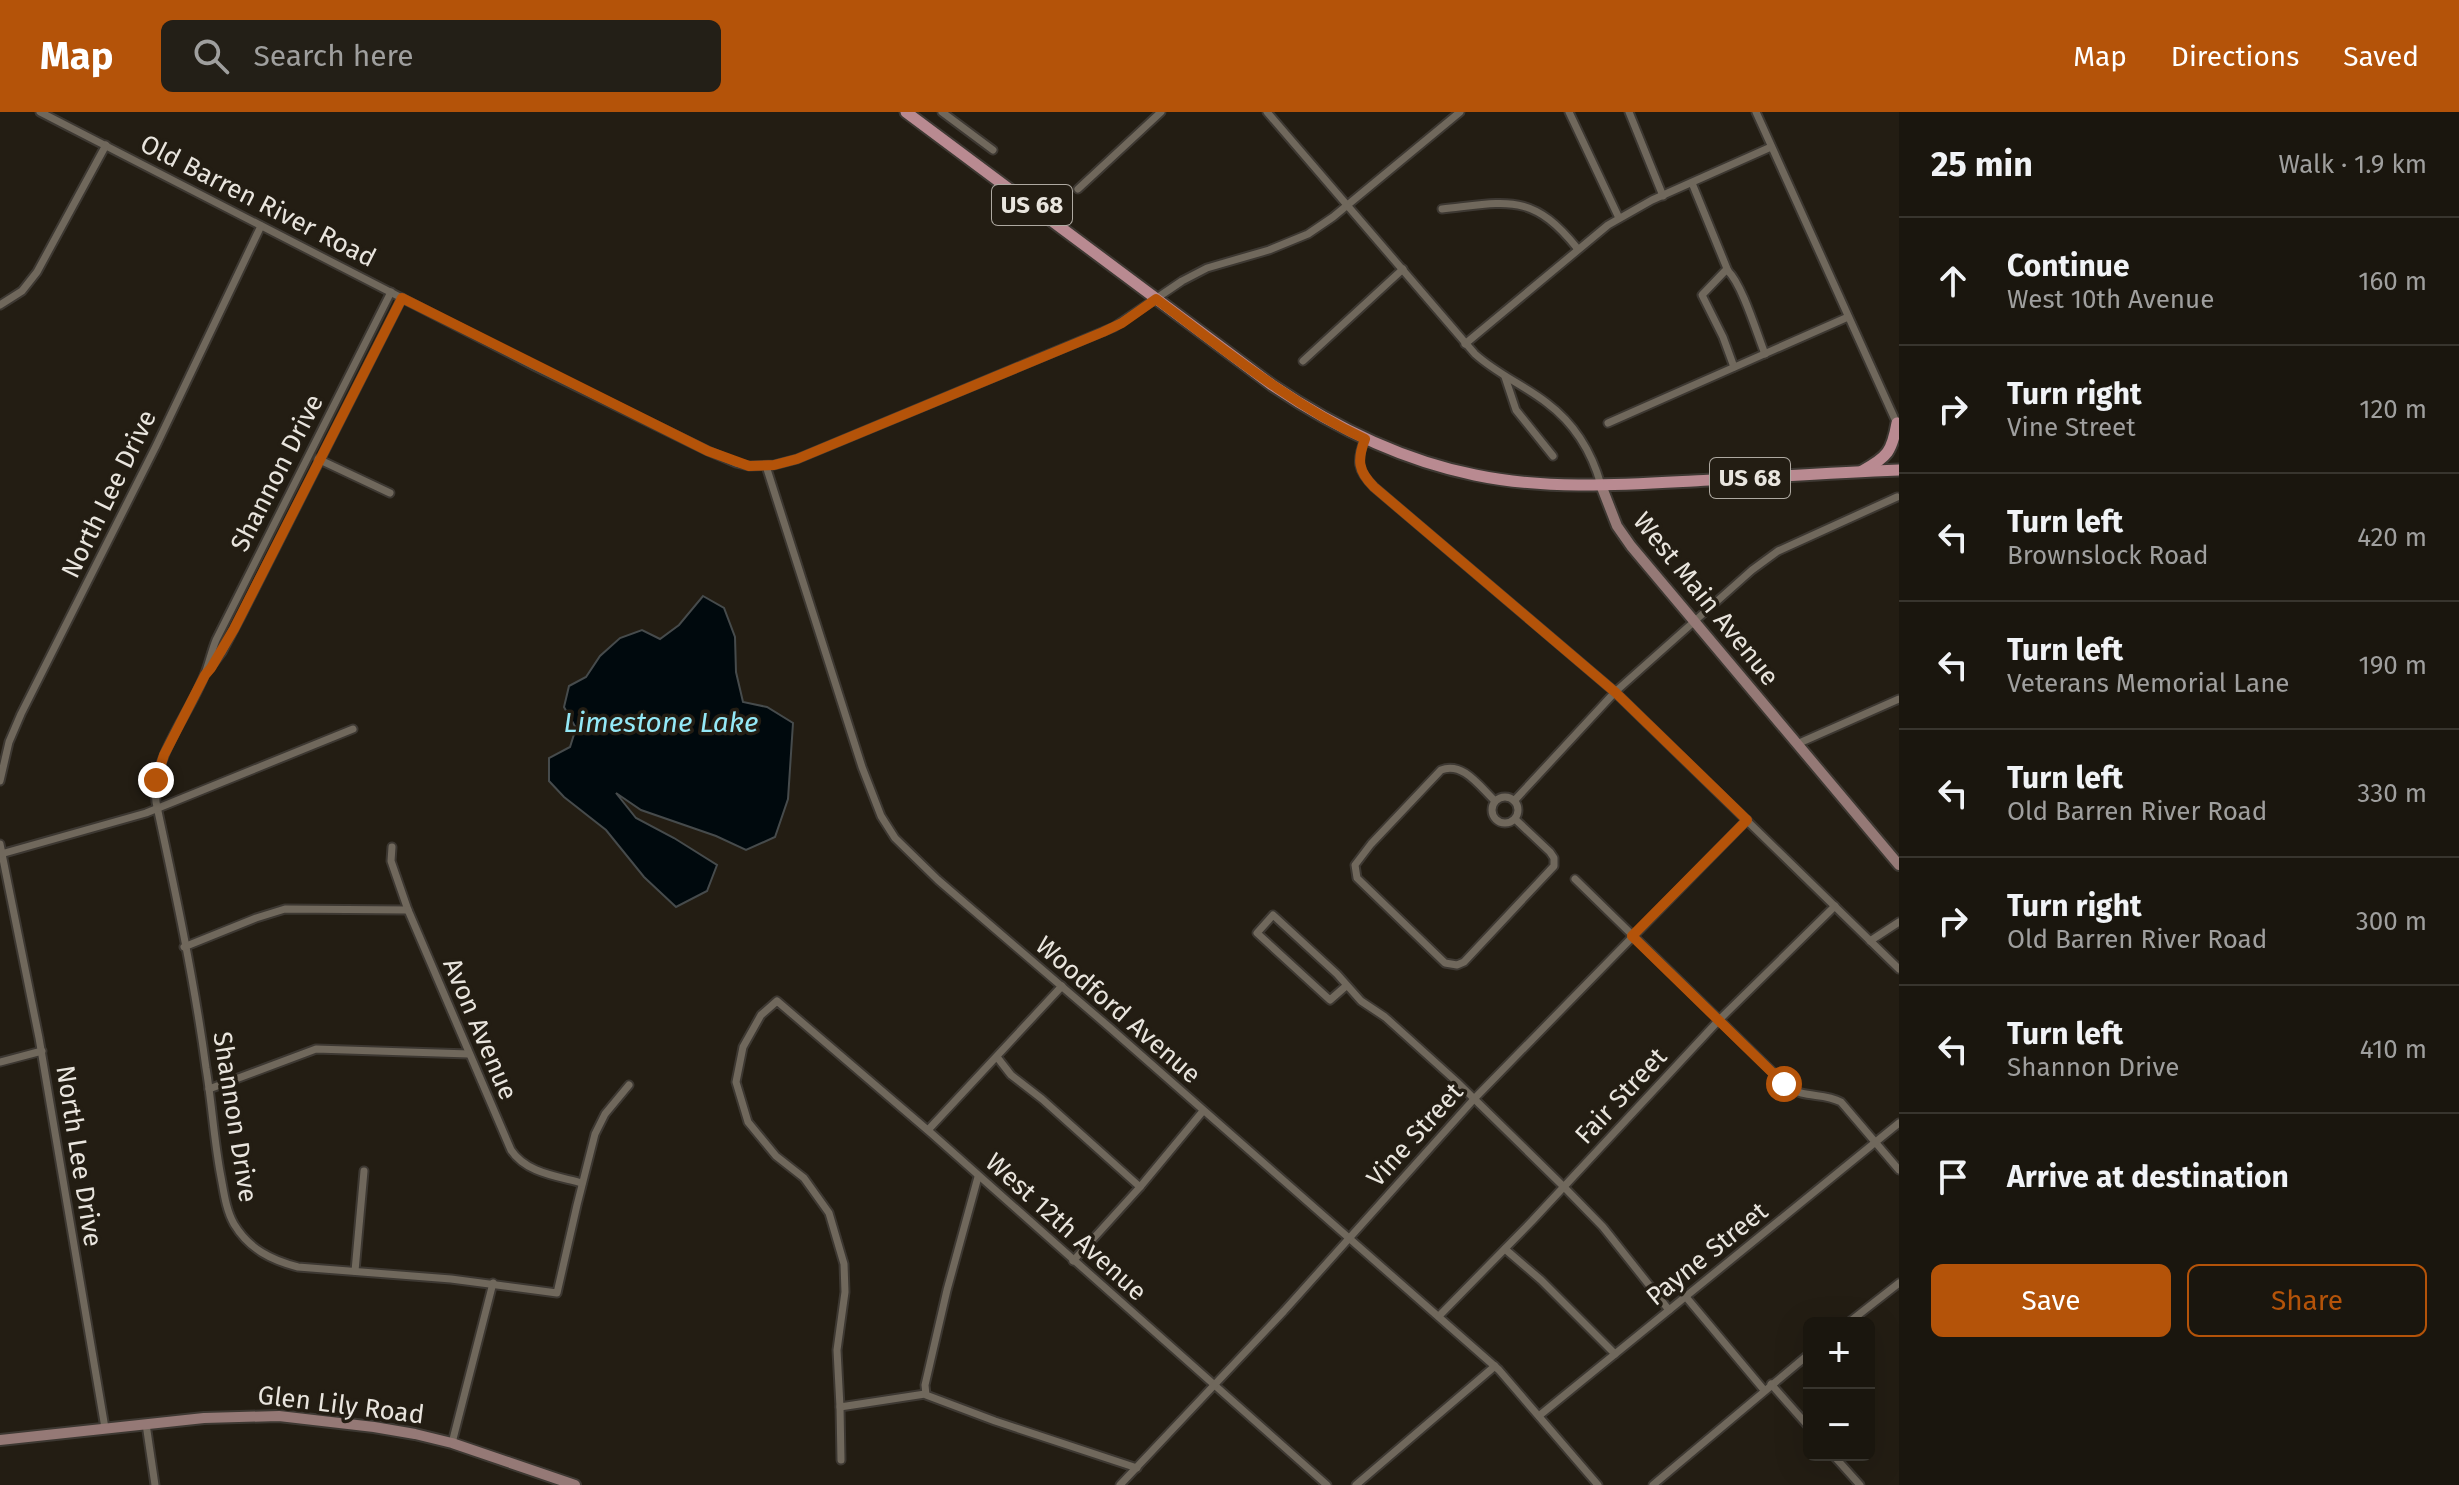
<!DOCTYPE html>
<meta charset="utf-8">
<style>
body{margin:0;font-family:"Fira Sans",sans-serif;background:#231f17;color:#f1f3f6}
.controls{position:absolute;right:24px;bottom:24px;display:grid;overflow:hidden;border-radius:12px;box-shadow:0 8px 32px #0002}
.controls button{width:72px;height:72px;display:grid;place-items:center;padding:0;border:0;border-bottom:2px solid #38352e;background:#1a160e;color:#f1f3f6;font:40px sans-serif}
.stop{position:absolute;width:24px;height:24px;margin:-18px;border:6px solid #b45309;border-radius:50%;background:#fff}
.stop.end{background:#b45309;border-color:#fff;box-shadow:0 2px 8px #0008}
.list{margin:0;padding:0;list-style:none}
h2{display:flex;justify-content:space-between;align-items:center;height:104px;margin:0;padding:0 32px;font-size:34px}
h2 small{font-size:26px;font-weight:400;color:#9f9f9e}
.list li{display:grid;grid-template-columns:52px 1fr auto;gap:24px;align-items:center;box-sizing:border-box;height:128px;padding:0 32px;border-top:2px solid #38352e}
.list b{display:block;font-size:30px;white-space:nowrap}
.list p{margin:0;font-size:26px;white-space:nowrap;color:#9f9f9e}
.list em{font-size:26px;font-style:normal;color:#9f9f9e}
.actions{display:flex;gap:16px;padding:24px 32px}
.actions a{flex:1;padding:18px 0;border:2px solid #b45309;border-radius:12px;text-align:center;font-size:28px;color:#b45309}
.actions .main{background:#b45309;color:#fff}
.icon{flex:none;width:44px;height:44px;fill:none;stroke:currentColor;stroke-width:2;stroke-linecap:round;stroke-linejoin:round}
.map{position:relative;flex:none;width:1899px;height:1373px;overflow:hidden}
header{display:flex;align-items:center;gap:48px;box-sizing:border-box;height:112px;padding:0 40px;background:#b45309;color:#fff}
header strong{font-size:38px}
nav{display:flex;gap:44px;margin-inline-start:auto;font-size:28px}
.search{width:560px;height:72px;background:#231f17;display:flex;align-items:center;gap:20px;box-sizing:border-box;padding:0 28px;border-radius:12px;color:#9f9f9e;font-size:30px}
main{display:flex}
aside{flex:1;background:#1a160e}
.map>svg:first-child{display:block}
.water{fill:#00090d;stroke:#464b4c;stroke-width:2}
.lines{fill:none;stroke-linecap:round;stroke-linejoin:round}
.street-casing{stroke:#3d3832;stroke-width:11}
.secondary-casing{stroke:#3d3832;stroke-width:14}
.primary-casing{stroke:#3d3832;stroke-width:15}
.street{stroke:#70685c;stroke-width:7}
.secondary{stroke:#957976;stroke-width:10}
.primary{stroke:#b98a91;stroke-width:11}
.route{stroke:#b45309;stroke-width:10}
.labels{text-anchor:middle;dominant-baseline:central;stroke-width:7;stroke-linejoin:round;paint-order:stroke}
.shield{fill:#231d13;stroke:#aea9a1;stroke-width:2}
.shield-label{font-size:24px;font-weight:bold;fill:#e9e5de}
.street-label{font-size:26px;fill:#e9e5de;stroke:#231d13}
.water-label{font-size:28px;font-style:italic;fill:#94e9f7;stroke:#231d13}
</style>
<header>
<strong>Map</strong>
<div class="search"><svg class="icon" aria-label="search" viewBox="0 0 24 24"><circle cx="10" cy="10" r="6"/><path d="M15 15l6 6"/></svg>Search here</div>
<nav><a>Map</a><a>Directions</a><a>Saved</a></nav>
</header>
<main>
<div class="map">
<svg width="1899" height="1373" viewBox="0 0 1899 1373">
<rect width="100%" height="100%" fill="#231d13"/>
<!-- water -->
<polygon class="water" points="703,484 724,496 735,525 736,560 743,590 767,595 793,611 788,687 775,725 746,738 716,724 641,698 616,681 636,706 674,726 717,753 707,779 676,795 644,765 606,718 564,685 549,669 549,646 570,635 576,616 564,595 569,574 586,565 600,544 620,526 642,518 660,527 679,513"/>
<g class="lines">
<defs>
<g id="street">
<polyline points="40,0 534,254 708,339 736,351 749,354 774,353 797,347 1114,215 1182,169 1207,156 1269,138 1308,122 1333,105 1460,0"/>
<polyline points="942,0 993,38"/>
<path d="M1267,0L1475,242C1497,262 1524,273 1547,291C1575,312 1592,341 1601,373"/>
<polyline points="1569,0 1619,106"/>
<polyline points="1629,0 1663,84"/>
<polyline points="1756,0 1898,314"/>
<path d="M1692,71L1728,159C1742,172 1757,222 1765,242"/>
<polyline points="1078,77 1161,0"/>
<path d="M1442,97C1508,90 1532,80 1577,136"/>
<polyline points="1728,159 1725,159 1702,183 1723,225 1734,255"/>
<path d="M391,180L216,528C211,540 209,552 204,564C188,605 152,644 156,690C175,778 194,867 206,956C212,992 214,1029 221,1065C224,1081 226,1098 234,1112C249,1137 271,1148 298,1155L451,1167L557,1181L577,1093L595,1022L605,1002L629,973"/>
<polyline points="0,193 22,179 37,160 106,33"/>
<polyline points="1465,232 1608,113 1652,88 1771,35"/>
<polyline points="1303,249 1403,157"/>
<polyline points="1505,265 1516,298 1553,344"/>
<polyline points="1608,311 1848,205"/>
<path d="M1365,327C1356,349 1357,358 1374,375L1615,580L1899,857"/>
<polyline points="318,347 390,381"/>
<polyline points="766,354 862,655 881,704 895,726 938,768 1109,915 1499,1258 1598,1373"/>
<polyline points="206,561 222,540 241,504 402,186"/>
<polyline points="1797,632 1899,587"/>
<polyline points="0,669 9,630 21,602 156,334 261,114"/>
<circle cx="1505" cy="698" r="13"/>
<path d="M1495,689C1480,675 1463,649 1441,658L1371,732L1355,753L1357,766L1445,851L1457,853L1464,850L1554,754V746L1550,740L1515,707"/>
<polyline points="1514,689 1615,580 1752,458 1778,439 1897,385"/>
<polyline points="0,732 39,926 105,1316"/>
<path d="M392,735L391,749L408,798L511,1038C526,1061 557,1064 582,1071"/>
<polyline points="1,742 146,701 353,617"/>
<path d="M1575,767L1788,975C1805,987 1823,980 1841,990L1899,1058"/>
<polyline points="1870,829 1899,810"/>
<polyline points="184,835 256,806 285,797 408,798"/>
<polyline points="1346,874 1330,888 1257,821 1273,803 1337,862 1361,889 1385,905 1457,970 1564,1075 1603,1115 1669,1198"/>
<polyline points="997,945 1011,963 1042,987 1140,1075"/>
<polyline points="0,950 42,939"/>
<polyline points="209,977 316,937 469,942"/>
<polyline points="928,1018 1062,874"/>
<polyline points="978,1065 947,1178 925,1273 926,1283 995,1309 1137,1356"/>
<polyline points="1505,1137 1541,1168 1615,1242"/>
<polyline points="1073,1149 1140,1075 1203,999"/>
<polyline points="355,1159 364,1059"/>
<polyline points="1686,1185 1764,1278"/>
<polyline points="1439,1204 1532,1109 1719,908 1835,794"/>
<polyline points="1848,1211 1899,1171"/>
<polyline points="1771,1272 1809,1315"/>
<polyline points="925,1282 840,1295 837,1238 845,1180 844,1152 829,1101 804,1066 776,1044 748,1010 736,970 743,935 761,903 777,889 931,1021 1327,1373"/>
<polyline points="840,1295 841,1348"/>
<polyline points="1540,1303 1899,1011"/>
<polyline points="146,1312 155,1373"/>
<polyline points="452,1331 493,1171"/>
<polyline points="1833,1343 1860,1373"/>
<polyline points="1120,1373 1284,1199 1474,987 1747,708"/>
<polyline points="1356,1373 1495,1254"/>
<polyline points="1653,1373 1809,1242"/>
</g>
<g id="secondary">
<polyline points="1601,373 1617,414 1631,434 1899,753"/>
<polyline points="0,1328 204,1306 279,1304 374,1315 415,1322 452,1331 575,1373"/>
</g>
<g id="primary">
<path d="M906,0L1272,273C1334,315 1401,348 1475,363C1547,378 1620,373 1693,369C1762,365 1830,361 1899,358"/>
<path d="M1862,359C1888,345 1892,339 1897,311"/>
</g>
</defs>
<!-- street casing -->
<use href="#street" class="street-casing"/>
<!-- secondary casing -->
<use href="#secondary" class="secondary-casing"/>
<!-- primary casing -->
<use href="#primary" class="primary-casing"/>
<!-- street -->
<use href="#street" class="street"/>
<!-- secondary -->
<use href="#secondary" class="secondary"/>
<!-- primary -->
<use href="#primary" class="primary"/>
</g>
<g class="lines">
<!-- route -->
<path class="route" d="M156,668L164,643L205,563L211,556L234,517L402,186L708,339L749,354L774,353L797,347L1103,220L1122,211L1156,187C1224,237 1289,291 1365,327C1357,348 1358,359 1374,375L1615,580L1747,708L1632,824L1784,972"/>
</g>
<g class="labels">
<!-- shield labels -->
<g class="shield">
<rect x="992" y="73" width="80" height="40" rx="6"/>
<rect x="1710" y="346" width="80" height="40" rx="6"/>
</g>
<g class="shield-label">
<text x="1032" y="93">US 68</text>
<text x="1750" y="366">US 68</text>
</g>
<!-- street labels -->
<g class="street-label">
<text transform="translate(258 89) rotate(27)">Old Barren River Road</text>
<text transform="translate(277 361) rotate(-63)">Shannon Drive</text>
<text transform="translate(109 382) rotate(-64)">North Lee Drive</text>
<text transform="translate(1706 487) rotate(51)">West Main Avenue</text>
<text transform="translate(1118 898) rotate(41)">Woodford Avenue</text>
<text transform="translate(480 917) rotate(67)">Avon Avenue</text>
<text transform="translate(1621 984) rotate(-47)">Fair Street</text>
<text transform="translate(235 1005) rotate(81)">Shannon Drive</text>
<text transform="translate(1415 1023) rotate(-48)">Vine Street</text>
<text transform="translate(79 1044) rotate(81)">North Lee Drive</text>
<text transform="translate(1066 1115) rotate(42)">West 12th Avenue</text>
<text transform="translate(1707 1142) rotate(-39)">Payne Street</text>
<text transform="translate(341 1293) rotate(7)">Glen Lily Road</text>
</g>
<!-- water labels -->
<g class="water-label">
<text x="661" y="610">Limestone Lake</text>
</g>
</g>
</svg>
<div class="controls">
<button>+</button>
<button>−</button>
</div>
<div class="stop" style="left:1784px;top:972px"></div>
<div class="stop end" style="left:156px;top:668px"></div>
</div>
<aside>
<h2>25 min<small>Walk · 1.9 km</small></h2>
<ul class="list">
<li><svg class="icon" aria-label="ahead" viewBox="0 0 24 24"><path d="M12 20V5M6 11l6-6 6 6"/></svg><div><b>Continue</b><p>West 10th Avenue</p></div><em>160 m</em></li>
<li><svg class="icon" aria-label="right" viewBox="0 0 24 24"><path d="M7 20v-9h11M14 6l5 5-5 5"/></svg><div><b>Turn right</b><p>Vine Street</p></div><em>120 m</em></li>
<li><svg class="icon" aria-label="left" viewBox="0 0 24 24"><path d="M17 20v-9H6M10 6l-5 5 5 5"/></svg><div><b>Turn left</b><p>Brownslock Road</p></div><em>420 m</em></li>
<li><svg class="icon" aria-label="left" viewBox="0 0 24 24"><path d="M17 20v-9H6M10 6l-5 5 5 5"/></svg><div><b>Turn left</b><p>Veterans Memorial Lane</p></div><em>190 m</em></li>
<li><svg class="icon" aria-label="left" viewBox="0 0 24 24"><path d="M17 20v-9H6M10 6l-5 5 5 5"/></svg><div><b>Turn left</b><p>Old Barren River Road</p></div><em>330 m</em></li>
<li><svg class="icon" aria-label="right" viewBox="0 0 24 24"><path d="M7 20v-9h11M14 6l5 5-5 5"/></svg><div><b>Turn right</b><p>Old Barren River Road</p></div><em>300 m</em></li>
<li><svg class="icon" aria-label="left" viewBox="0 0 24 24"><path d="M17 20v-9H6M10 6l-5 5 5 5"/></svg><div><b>Turn left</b><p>Shannon Drive</p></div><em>410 m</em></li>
<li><svg class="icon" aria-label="arrive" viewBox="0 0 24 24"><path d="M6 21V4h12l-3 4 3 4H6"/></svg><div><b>Arrive at destination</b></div></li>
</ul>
<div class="actions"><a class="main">Save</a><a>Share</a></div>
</aside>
</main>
